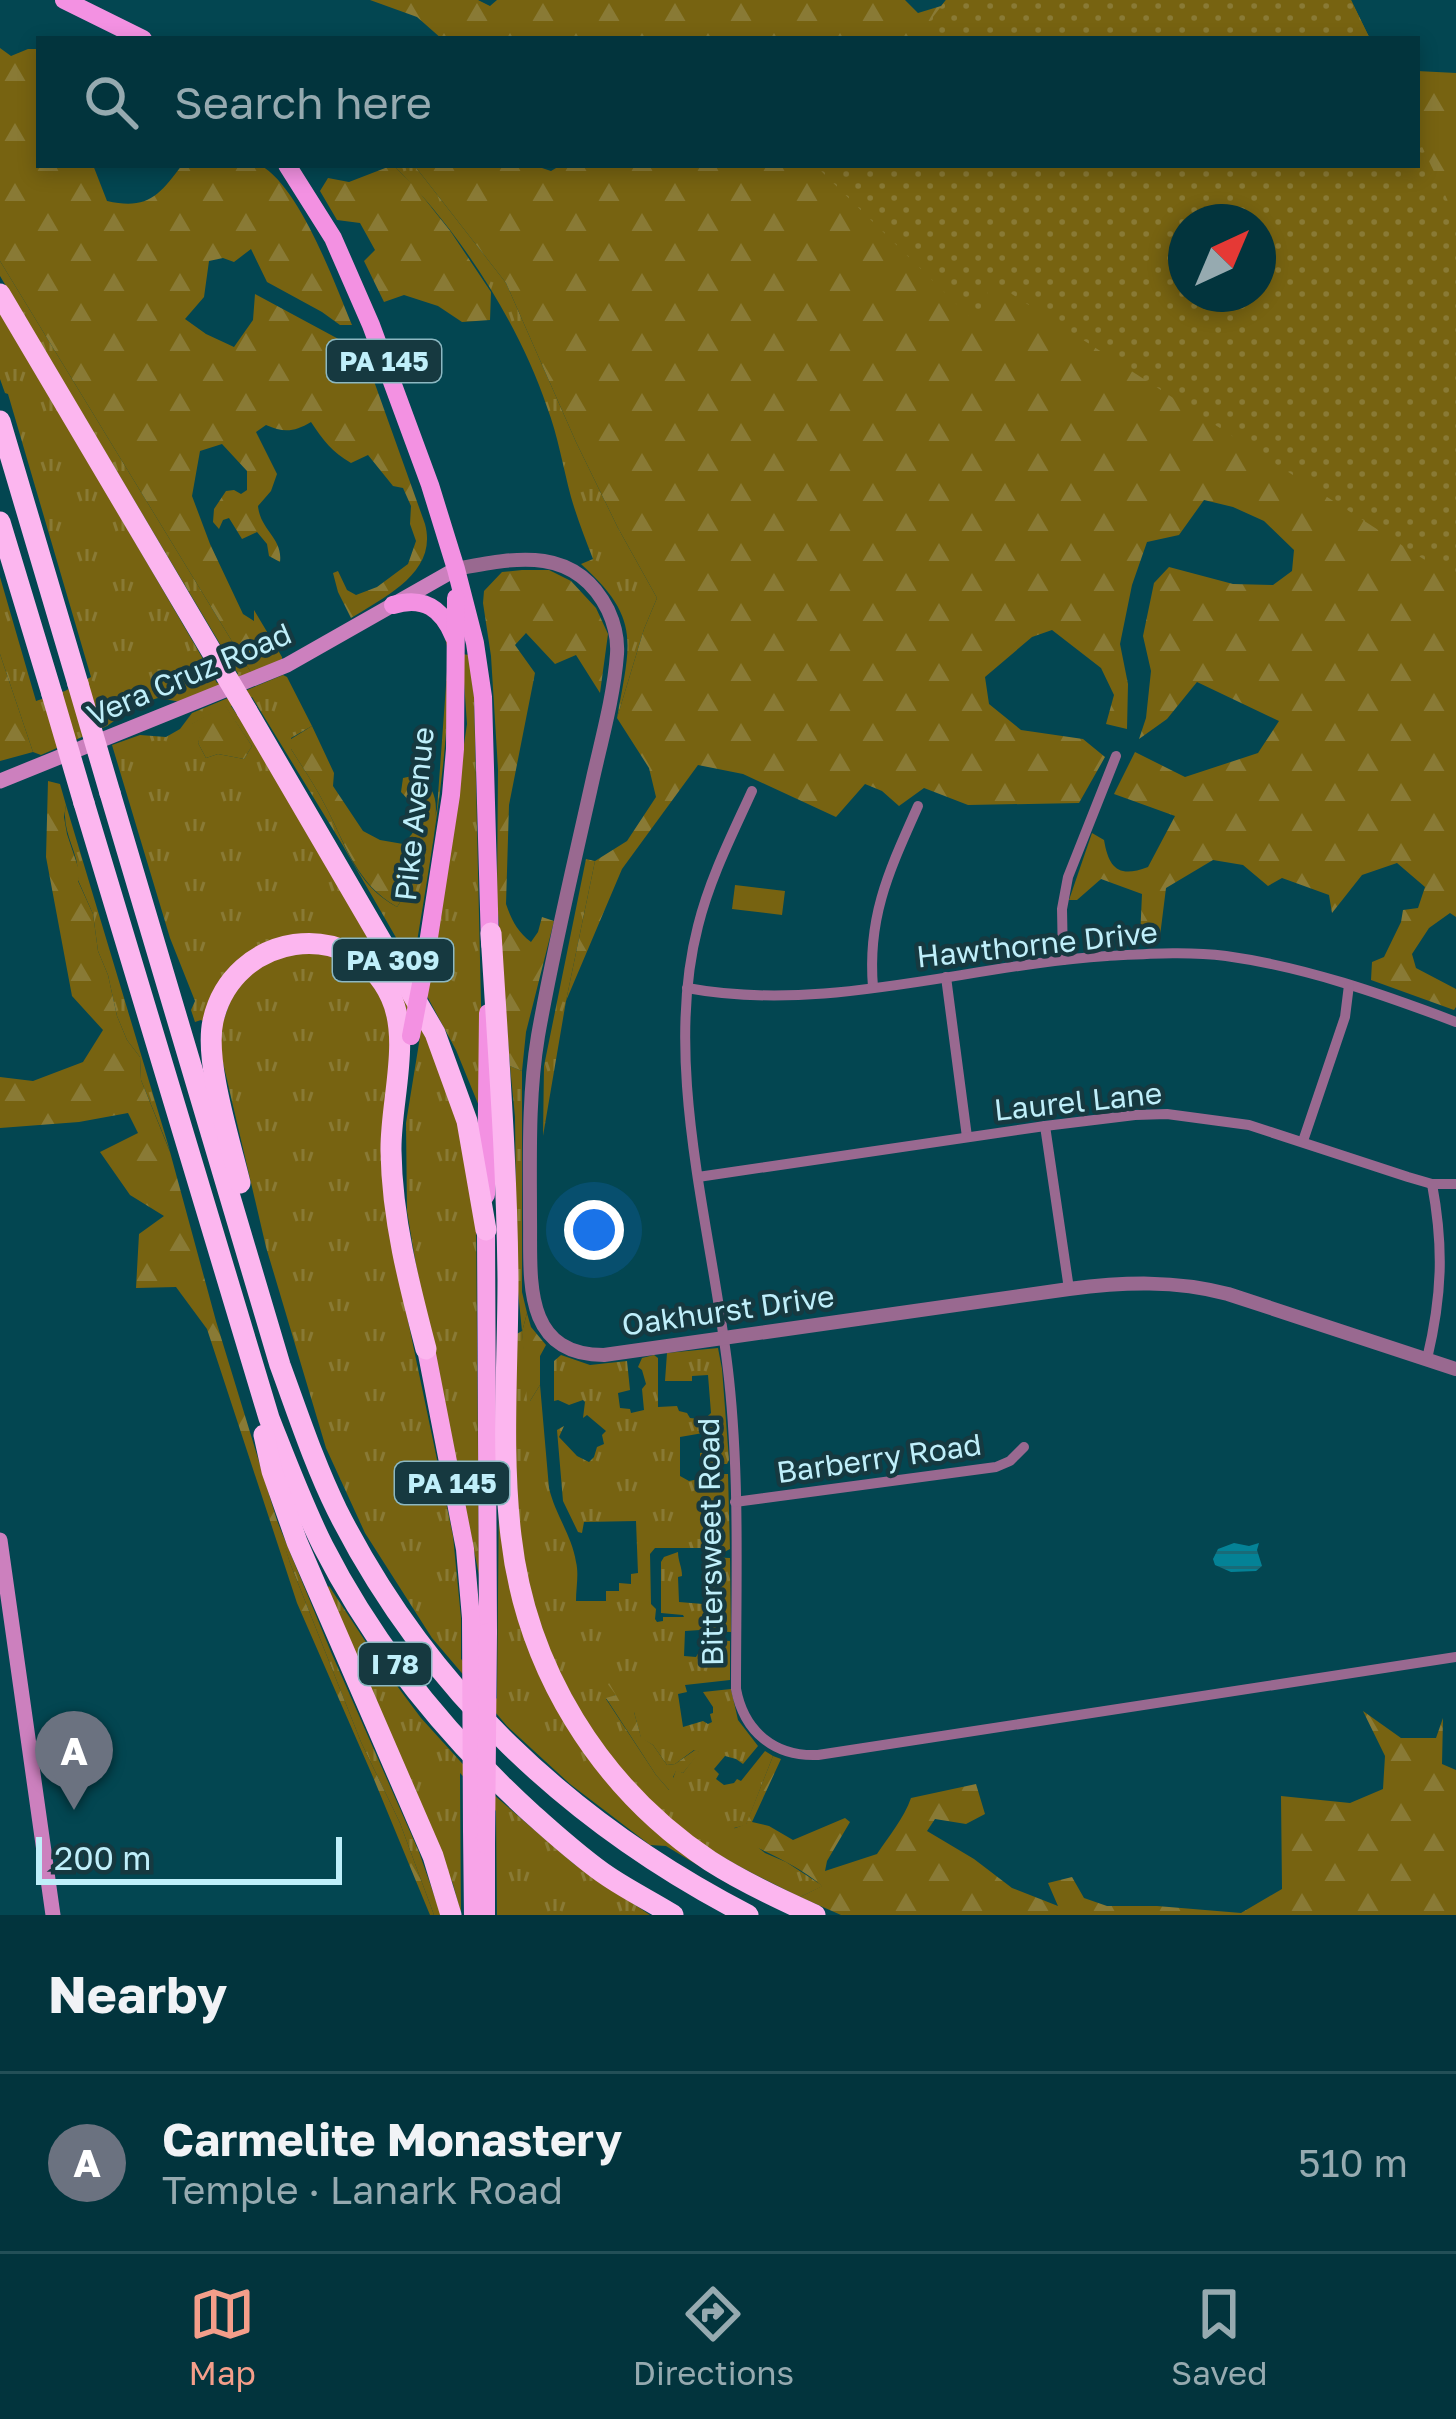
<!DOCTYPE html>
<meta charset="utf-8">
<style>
body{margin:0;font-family:"Golos Text",sans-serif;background:#103f48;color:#f1f3f6}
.compass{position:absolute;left:1168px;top:204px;width:108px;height:108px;border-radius:50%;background:#02343d;box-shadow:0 6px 18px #0003;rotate:44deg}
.scale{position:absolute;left:36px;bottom:30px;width:306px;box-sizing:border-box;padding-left:12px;border:6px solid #bfeffa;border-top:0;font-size:33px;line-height:42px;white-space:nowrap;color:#bfeffa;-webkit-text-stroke:9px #163940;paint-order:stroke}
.you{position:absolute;left:594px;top:1230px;width:42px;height:42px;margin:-30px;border:9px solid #fff;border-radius:50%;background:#1a73e8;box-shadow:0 0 0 18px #1a73e833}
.badge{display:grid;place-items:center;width:78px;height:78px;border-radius:50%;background:#f49e8a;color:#fff;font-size:39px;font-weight:700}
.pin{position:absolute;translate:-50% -99px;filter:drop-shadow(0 3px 6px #0008)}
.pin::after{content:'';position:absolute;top:63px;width:42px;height:36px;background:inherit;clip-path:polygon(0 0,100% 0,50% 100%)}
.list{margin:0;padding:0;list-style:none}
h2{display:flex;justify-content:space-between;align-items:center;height:156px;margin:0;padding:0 48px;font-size:51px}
h2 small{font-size:39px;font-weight:400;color:#96aab0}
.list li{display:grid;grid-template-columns:78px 1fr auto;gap:36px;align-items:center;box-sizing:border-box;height:180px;padding:0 48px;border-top:3px solid #234f57}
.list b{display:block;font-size:45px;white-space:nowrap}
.list p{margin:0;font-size:39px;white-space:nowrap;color:#96aab0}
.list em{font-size:39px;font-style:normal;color:#96aab0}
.icon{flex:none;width:66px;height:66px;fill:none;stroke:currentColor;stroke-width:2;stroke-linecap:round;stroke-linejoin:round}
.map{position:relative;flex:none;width:1456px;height:1915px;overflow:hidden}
.search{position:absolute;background:#02343d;box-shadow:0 6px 18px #0003;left:36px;right:36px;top:36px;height:132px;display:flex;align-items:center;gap:30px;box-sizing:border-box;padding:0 42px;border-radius:0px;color:#96aab0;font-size:45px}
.sheet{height:336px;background:#02343d}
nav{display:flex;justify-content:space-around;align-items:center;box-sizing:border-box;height:168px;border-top:3px solid #234f57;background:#02343d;font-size:33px;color:#96aab0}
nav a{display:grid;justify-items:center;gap:6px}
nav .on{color:#f49e8a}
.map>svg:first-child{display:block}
.grass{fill:url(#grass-tufts);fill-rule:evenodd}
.forest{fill:url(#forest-firs);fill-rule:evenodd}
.park{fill:url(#park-dots);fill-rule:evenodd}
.pitch{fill:#776311}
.water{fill:url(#water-rules)}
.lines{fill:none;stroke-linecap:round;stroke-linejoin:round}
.minor{stroke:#996990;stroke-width:10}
.tertiary{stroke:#996990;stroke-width:14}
.secondary{stroke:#cc80be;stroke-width:15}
.primary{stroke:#f391e2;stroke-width:18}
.trunk{stroke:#f8a4e8;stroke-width:18}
.motorway{stroke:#fcb6ef;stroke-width:21}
.primary-bridge{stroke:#f391e2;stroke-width:18}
.trunk-bridge{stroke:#f8a4e8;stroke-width:18}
.motorway-bridge{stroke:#fcb6ef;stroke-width:21}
.labels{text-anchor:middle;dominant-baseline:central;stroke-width:9;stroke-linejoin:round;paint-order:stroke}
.shield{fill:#163940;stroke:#8cb8c2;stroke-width:3}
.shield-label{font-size:27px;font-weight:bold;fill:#bfeffa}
.street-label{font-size:30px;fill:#bfeffa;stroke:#163940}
</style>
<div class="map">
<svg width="1456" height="1915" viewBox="0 0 1456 1915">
<defs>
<pattern id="grass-tufts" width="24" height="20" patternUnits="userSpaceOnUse" patternTransform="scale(3)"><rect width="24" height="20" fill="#776311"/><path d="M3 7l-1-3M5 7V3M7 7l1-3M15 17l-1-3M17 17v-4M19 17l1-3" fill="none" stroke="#897a35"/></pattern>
<pattern id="forest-firs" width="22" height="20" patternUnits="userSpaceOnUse" patternTransform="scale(3)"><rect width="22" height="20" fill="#776311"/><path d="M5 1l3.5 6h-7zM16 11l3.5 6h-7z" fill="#897a35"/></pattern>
<pattern id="park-dots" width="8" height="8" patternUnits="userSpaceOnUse" patternTransform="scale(3)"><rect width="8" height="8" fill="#776311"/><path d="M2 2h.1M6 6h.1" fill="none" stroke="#897a35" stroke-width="1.8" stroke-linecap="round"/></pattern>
<pattern id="water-rules" width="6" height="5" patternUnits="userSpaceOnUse" patternTransform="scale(3)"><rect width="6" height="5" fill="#048296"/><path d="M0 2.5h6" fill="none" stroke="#196b78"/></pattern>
</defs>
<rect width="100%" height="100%" fill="#034651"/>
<!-- grass -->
<g class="grass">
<path d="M393,165H414L506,283L576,442L618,528L657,598L644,629L617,718C630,643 642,619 581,564L593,559C585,538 577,518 571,497C563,467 558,436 547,407C518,321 458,229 393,165Z"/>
<polygon points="0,261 252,674 181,702 158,698 138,704 107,726 41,755 33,752 0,654 0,577 36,701 65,691 91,677 8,394 5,393 0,379 0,310 217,683 238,674 0,276"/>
<path d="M415,608C428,610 438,614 444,627C454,649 449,677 448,700C444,790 427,878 413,967L342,844L252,697L231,706L255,740L305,822L427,1033L456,1104L470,1171L476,1220L479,1575L416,1265L407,1211L406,1123L420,1037L379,967L360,950L337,939L307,934L275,940L250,952L234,965L214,992L205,1023L201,1020L195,1022L191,1010L195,1001L170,938L112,745L140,735L166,737L180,729L192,713L283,675L287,677L312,726L291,738V749C303,768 316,787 326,807C347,847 355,884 397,907L414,881L424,858L437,809L447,672V646L442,626L430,614L408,609ZM225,706L252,746L244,759L218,754L206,758L198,743L201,734L192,724Z"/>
<polygon points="462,654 469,655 474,696 482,1047 481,1111 456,1050 427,996 467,724"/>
<path d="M66,805L170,1151L141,1080L140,1057L127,1040L117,1016L108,975L98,951L93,914L78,880C81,854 60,832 66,805Z"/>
<polygon points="586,859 595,861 566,1001 543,1136 544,1066"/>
<polygon points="281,953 331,953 366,974 384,1000 392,1036 383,1138 394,1254 453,1536 461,1618 461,1659 497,1699 499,1493 551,1698 732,1886 666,1846 650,1845 570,1784 507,1726 432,1638 365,1533 326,1448 266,1247 220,1050 219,1033 236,985"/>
<path d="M510,1066L522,1071V1292L527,1313L522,1332L530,1401L540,1385L549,1488C555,1514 572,1536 576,1562C579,1574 576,1588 576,1601H606V1591H619V1583L631,1584V1574L638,1573L636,1521L584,1522L582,1533L578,1532L563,1501L557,1430L564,1426L559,1437L577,1456L589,1462L594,1457L597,1447L604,1444L602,1435L606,1431L587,1415L583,1418L585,1402L583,1400L569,1405L558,1400L554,1401V1361L561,1355L590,1365L627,1361L630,1390L618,1393L620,1408L630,1409L631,1413L644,1410L642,1389L646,1384L642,1370L638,1367L642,1358L654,1355L658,1358V1407L677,1406L679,1411L687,1413L690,1418C699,1419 705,1420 711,1413L708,1375L692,1376V1381H665L667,1353L718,1348L722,1369L729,1460L727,1464H700V1453L705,1452L701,1443L703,1433L680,1437V1476L689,1481L699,1479L702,1474H728L730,1549L724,1552L723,1548H655L650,1554L651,1604L656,1609L655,1619L657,1622L663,1621V1617H684L683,1615L661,1613V1562L664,1557L678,1552C678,1561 682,1567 682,1576L678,1577L679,1602L703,1604L708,1591L704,1568L709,1567L706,1557L730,1558L731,1632L713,1631L711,1628L702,1627L700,1630L685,1631L684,1656L696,1657L706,1640L730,1641V1680L685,1685L687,1692L678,1694L683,1727L703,1721L708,1724L712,1722L710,1714L713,1713V1707L703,1692L731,1689L738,1720L758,1746L743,1764L736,1759L725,1756L714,1769L719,1774L716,1779L724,1785L734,1783L737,1779L741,1781L765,1751L773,1756L746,1825L734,1828L765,1853L786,1862L823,1886L800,1897C761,1877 722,1860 688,1833C581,1749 527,1635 516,1500C512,1446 515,1389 515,1335L522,1331L517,1281L515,1117ZM616,1695L634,1712L641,1738L653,1745L667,1765L675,1764L694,1750L699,1752L683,1773L676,1770L669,1790L656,1775L606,1699Z"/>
<polygon points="273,1511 331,1652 419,1852 441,1915 434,1915 400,1823 361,1742 290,1563"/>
<polygon points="329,1586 377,1659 421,1718 480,1783 574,1864 650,1915 497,1915 496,1811 460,1773 461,1914 453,1884 326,1589"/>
</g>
<!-- forest -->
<g class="forest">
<polygon points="370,0 478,0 490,6 497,0 905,0 918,13 941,6 946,0 1351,0 1370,39 442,39 417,17"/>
<path d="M0,48L11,56L28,49H39V165H93L107,201C147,210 159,196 182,165H260C300,187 334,282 352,325H340L322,312L267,282L251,249L234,262L223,258L209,261L204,297L185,319L206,334L234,347L253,320L255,294L344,342H360L425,524C438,572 386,596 351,618L338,592L333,573L338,571L347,590L356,595L377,587L408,564L416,541L410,524L411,506L403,488L393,486L368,455L351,463C332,452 323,440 311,422C294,432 284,433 266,425L256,432L277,474L271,491L258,506C260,530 283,538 280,562L269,556L267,544L257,532L242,539L229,518L223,520L219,529L213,522L214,509L226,491L234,490L241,494L247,490V471L222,444L200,451L192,496L210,544L243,614L254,621V610L282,657V661L252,674L0,261Z"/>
<path d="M1417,71L1456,73V917L1450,913L1429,928L1412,954L1416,968L1456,989V1007L1454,1010L1371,980L1372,962L1384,957L1401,922L1403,910L1418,908L1425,887L1397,863L1362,875L1332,913L1329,895L1282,878L1268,886L1243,865L1213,860L1166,888L1160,936L1140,938L1142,894L1101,879L1077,900H1069L1092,833L1104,840C1109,869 1119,878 1148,867L1175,816L1114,794L1135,752L1185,777L1258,753L1279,721L1197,682L1167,719L1139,739L1146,718L1151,671L1143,636L1154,583L1169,567L1233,584L1273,585L1292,571L1294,550L1264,521L1233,507L1204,500L1179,535L1147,542L1132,585L1120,644L1128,684L1127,729L1106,724L1114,695L1101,668L1052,630L1032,637L985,677L989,704L1021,730L1083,739L1105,757L1079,803L968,805L924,788L899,806L882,791L865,784L836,817L743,774L698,765L622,869L566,1001L595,861L627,841L656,797L649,768L617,718L644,629L657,598L618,528L576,442L506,283L414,165H533L551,171L561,165H1417ZM1186,222H1258V294H1186Z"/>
<polygon points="393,165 416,188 451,232 491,292 490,320 462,322 438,306 404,295 384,302 364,261 375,250 360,223 337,220 320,191 328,178 349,182"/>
<path d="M522,570H549L571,581L596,608L608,634L600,693L576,655L555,664L526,633L515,645L535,673L509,805L506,904C512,921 517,931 531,942L538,932L542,917L554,921L526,1032L522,1071L510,1066L497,900L498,769L491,656L483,603L484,591L502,572Z"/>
<polygon points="0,654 33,752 0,761"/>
<polygon points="225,705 252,746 244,759 218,754 206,758 198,743 200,734 191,724"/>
<path d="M312,726L334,773L333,786L363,831L380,840L403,844C424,823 421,813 401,792L403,778L417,775C421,780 427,783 431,789C449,818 413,882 397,907C356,883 347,847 326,807C316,787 303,768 291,749V739Z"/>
<polygon points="48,781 60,784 66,805 64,817 67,834 80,873 78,881 93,914 98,951 108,975 117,1016 127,1040 140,1057 141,1080 170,1152 216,1321 290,1563 361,1742 400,1823 434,1915 430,1915 373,1777 297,1603 207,1329 176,1287 136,1288 139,1234 164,1216 130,1195 100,1152 138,1133 128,1113 79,1122 0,1128 0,1077 33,1081 83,1062 103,1030 72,996 46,857"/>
<polygon points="527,1313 531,1327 546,1345 540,1356 540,1385 530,1401 527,1401 522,1332"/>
<polygon points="616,1677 638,1682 634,1712 641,1737 653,1745 667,1765 675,1764 695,1750 700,1752 683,1773 676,1771 673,1777 678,1783 670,1791 656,1775 606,1698 616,1695 607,1683"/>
<path d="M1363,1711L1401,1738H1436L1443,1718L1442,1764L1456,1770V1915H841L800,1897L822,1886C795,1862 757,1849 725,1832L746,1824L773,1756L781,1759L752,1822L769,1826L793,1840L845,1818L850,1822L827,1861L825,1871L877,1854C889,1836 904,1818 911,1798L976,1784L985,1814L966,1824L935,1819L927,1831L974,1859L1012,1888L1058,1906L1048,1883L1072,1877L1084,1898L1107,1906H1157L1241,1913L1282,1889L1281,1796L1350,1803L1383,1789L1385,1756Z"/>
</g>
<!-- park -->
<g class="park">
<polygon points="946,0 1351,0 1370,39 916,39"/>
<path d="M1417,136L1456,218V580L990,280L980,327L818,168L820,165H1417ZM1186,222H1258V294H1186Z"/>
</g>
<!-- pitch -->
<polygon class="pitch" points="735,885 785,891 782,915 732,909"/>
<!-- water -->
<polygon class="water" points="1234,1543 1249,1546 1259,1543 1257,1550 1262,1566 1256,1571 1231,1572 1215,1565 1213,1559 1218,1549"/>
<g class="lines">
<!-- minor -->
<g class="minor">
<path d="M752,791C732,835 710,878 698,926C661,1068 714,1236 729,1379C740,1482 736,1586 736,1689C744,1732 775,1757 818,1755L1456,1657"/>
<polyline points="1063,960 1062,909 1068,877 1116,756"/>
<polyline points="946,977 967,1137"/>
<path d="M873,987C867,916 890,869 918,806"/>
<path d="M687,988C827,1014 967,965 1107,956C1146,954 1187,951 1226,956C1305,967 1382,994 1456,1022"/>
<polyline points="1045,1126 1069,1289"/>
<polyline points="1303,1141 1345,1017 1349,985"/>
<polyline points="698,1177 1045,1126 1135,1115 1167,1114 1249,1125 1408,1177 1432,1184 1456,1184"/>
<path d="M1427,1359C1442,1296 1444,1248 1432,1184"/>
<polyline points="735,1502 996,1467 1010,1461 1024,1447"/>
</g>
<!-- tertiary -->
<path class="tertiary" d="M456,569C514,558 575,544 608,610C614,623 618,639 617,654C614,695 602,738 593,778C574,864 553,950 538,1036C528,1096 530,1157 530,1218C531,1277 521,1355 604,1355L1069,1289C1124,1282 1175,1280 1228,1294L1456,1369"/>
<!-- secondary -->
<g class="secondary">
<polyline points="0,781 287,665 456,569"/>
<polyline points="0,1540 53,1915"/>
</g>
<!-- primary -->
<g class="primary">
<polyline points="64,0 143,39"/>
<polyline points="287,165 333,238 371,325 430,485 456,569 475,643 483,697 490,944"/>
<path d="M393,605C424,596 442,608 454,637"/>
<polyline points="425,963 451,795 455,749 456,598"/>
<polyline points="486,1195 488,1013"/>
</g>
<!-- trunk -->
<g class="trunk">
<polyline points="486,1230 488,1632"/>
<polyline points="426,1349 465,1549 471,1618"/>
<polyline points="472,1830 473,1915"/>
<polyline points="486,1915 486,1845"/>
</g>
<!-- motorway -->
<g class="motorway">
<polyline points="0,294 219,664"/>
<polyline points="0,421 78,684"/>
<polyline points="0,522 52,694"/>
<polyline points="247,711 435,1033 467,1121 486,1230"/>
<path d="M110,793L280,1365C298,1414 314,1463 337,1510C427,1689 571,1824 748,1915"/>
<path d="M84,803L269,1418C286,1461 302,1504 323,1546C375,1648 447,1736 531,1813C556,1835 582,1859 609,1877C630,1891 652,1902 673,1915"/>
<path d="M491,933C498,1049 507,1164 508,1280C508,1365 501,1452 511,1536C526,1668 599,1787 710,1861C743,1882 779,1899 815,1915"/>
<path d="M240,1183C230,1141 204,1061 213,1021C232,933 352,913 391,997C411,1040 390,1104 391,1151C392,1219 409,1284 426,1349"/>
<polyline points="264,1435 272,1471 297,1542 433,1856 451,1915"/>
</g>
<!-- primary-bridge -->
<polyline class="primary-bridge" points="411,1036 425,963"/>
<!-- trunk-bridge -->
<g class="trunk-bridge">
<polyline points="471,1618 472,1830"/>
<polyline points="486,1845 488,1632"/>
</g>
<!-- motorway-bridge -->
<g class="motorway-bridge">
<polyline points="219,664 247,711"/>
<polyline points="78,684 110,793"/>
<polyline points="52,694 84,803"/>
</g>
</g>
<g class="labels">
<!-- shield labels -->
<g class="shield">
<rect x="327" y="340" width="114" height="42" rx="9"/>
<rect x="333" y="939" width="120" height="42" rx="9"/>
<rect x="395" y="1462" width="114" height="42" rx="9"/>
<rect x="359" y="1643" width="72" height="42" rx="9"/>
</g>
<g class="shield-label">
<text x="384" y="361">PA 145</text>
<text x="393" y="960">PA 309</text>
<text x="452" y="1483">PA 145</text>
<text x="395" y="1664">I 78</text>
</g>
<!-- street labels -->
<g class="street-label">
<text transform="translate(189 674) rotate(-23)">Vera Cruz Road</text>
<text transform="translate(414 814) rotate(-84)">Pike Avenue</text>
<text transform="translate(1037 944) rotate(-6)">Hawthorne Drive</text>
<text transform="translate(1078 1101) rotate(-6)">Laurel Lane</text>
<text transform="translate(728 1310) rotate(-8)">Oakhurst Drive</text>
<text transform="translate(879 1458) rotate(-8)">Barberry Road</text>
<text transform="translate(710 1542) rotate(-91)">Bittersweet Road</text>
</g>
</g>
</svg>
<svg class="compass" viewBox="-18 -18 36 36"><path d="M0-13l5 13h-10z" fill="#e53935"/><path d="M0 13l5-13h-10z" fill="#96aab0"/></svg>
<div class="scale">200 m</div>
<div class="you"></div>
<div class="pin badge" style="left:74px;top:1810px;background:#6b7280">A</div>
<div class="search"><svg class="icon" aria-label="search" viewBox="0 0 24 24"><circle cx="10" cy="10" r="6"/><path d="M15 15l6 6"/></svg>Search here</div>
</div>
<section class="sheet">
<h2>Nearby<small></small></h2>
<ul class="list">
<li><span class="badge" style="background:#6b7280">A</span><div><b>Carmelite Monastery</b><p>Temple · Lanark Road</p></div><em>510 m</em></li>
</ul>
</section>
<nav>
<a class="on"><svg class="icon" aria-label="map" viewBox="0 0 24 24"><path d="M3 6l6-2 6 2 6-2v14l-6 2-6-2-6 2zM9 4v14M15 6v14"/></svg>Map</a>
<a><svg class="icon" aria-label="directions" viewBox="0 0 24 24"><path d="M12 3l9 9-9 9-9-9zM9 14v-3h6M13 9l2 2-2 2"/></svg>Directions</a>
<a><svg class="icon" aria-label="saved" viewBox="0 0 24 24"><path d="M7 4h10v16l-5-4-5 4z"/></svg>Saved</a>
</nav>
